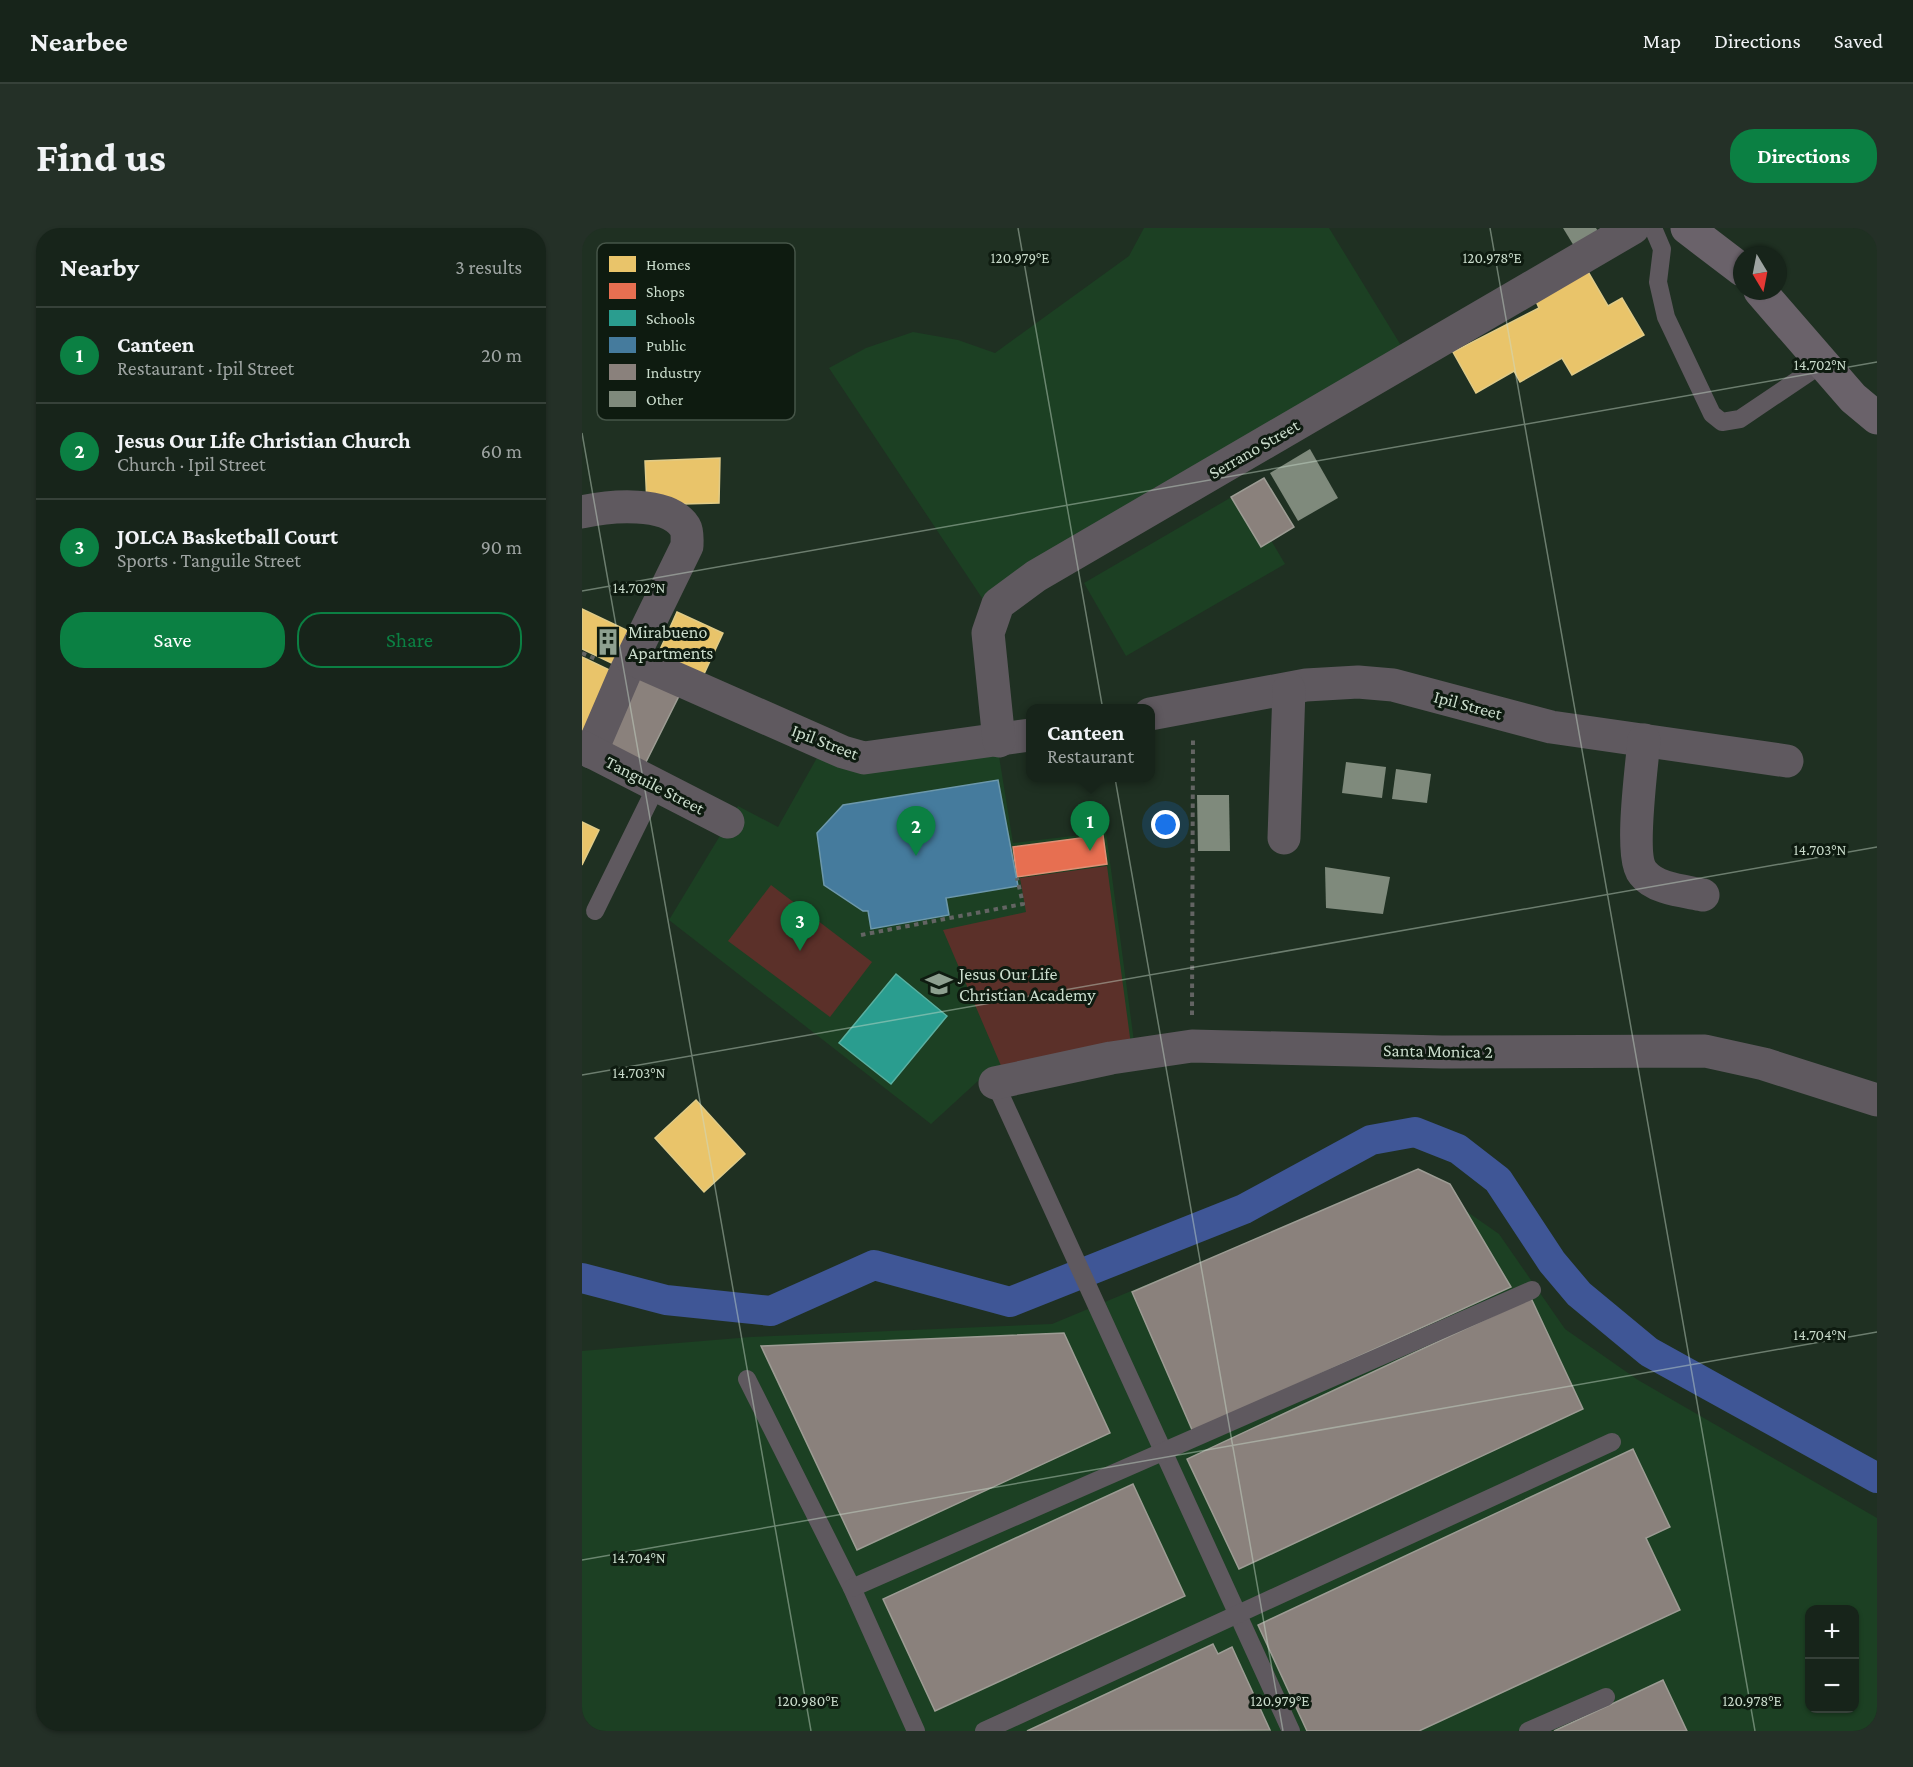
<!DOCTYPE html>
<meta charset="utf-8">
<style>
body{margin:0;font-family:"Crimson Pro",serif;background:#243027;color:#f1f3f6}
.controls{position:absolute;right:18px;bottom:18px;display:grid;overflow:hidden;border-radius:12px;box-shadow:0 2px 4px #0004}
.controls button{width:54px;height:54px;display:grid;place-items:center;padding:0;border:0;border-bottom:2px solid #364139;background:#17241a;color:#f1f3f6;font:30px sans-serif}
.compass{position:absolute;left:1151px;top:18px;width:54px;height:54px;border-radius:50%;background:#17241a;box-shadow:0 2px 4px #0004;rotate:170deg}
.you{position:absolute;left:584px;top:597px;width:21px;height:21px;margin:-15px;border:4px solid #fff;border-radius:50%;background:#1a73e8;box-shadow:0 0 0 9px #1a73e833}
.badge{display:grid;place-items:center;width:39px;height:39px;border-radius:50%;background:#0b8043;color:#fff;font-size:20px;font-weight:700}
.pin{position:absolute;translate:-50% -50px;filter:drop-shadow(0 2px 3px #0008)}
.pin::after{content:'';position:absolute;top:32px;width:21px;height:18px;background:inherit;clip-path:polygon(0 0,100% 0,50% 100%)}
.popup{position:absolute;left:444px;top:476px;width:129px;height:78px;box-sizing:border-box;display:grid;place-content:center;border-radius:12px;background:#17241a;filter:drop-shadow(0 2px 4px #0005);font-size:20px;white-space:nowrap;color:#9ea4a2}
.popup b{font-size:22px;color:#f1f3f6}
.popup::after{content:'';position:absolute;left:50%;top:100%;margin-left:-12px;border:12px solid transparent;border-top-color:#17241a}
.list{margin:0;padding:0;list-style:none}
h2{display:flex;justify-content:space-between;align-items:center;height:78px;margin:0;padding:0 24px;font-size:26px}
h2 small{font-size:20px;font-weight:400;color:#9ea4a2}
.list li{display:grid;grid-template-columns:39px 1fr auto;gap:18px;align-items:center;box-sizing:border-box;height:96px;padding:0 24px;border-top:2px solid #364139}
.list b{display:block;font-size:22px;white-space:nowrap}
.list p{margin:0;font-size:20px;white-space:nowrap;color:#9ea4a2}
.list em{font-size:20px;font-style:normal;color:#9ea4a2}
.actions{display:flex;gap:12px;padding:18px 24px}
.actions a{flex:1;padding:14px 0;border:2px solid #0b8043;border-radius:24px;text-align:center;font-size:21px;color:#0b8043}
.actions .main{background:#0b8043;color:#fff}
.map{position:relative;flex:none;width:1295px;height:1503px;overflow:hidden;border-radius:24px}
header{display:flex;align-items:center;gap:36px;box-sizing:border-box;height:84px;padding:0 30px;background:#17241a;border-bottom:2px solid #364139}
header strong{font-size:28px}
nav{display:flex;gap:33px;margin-inline-start:auto;font-size:21px}
.intro{display:flex;align-items:center;justify-content:space-between;box-sizing:border-box;height:144px;padding:0 36px}
h1{margin:0;font-size:42px}
.button{padding:15px 27px;border-radius:24px;background:#0b8043;color:#fff;font-size:21px;font-weight:700}
main{display:flex;gap:36px;padding:0 36px}
aside{flex:1;background:#17241a;border-radius:24px;box-shadow:0 2px 4px #0004}
.map>svg:first-child{display:block}
.built{fill:#1c4023;fill-rule:evenodd}
.green{fill:#5b3029}
.homes{fill:#e9c46a;stroke:#e0cb87;stroke-width:1.5}
.shops{fill:#e76f51;stroke:#de9076;stroke-width:1.5}
.schools{fill:#2a9d8f;stroke:#5ab0a1;stroke-width:1.5}
.public{fill:#457b9d;stroke:#6d98ab;stroke-width:1.5}
.industry{fill:#8a817c;stroke:#9d9c94;stroke-width:1.5}
.lines{fill:none;stroke-linecap:round;stroke-linejoin:round}
.canal{stroke:#3f5696;stroke-width:30}
.building{fill:#7f8a7c}
.path{stroke:#636463;stroke-width:4;stroke-dasharray:4.5 4.5;stroke-linecap:butt}
.lane{stroke:#5f595f;stroke-width:18}
.street{stroke:#5f595f;stroke-width:33}
.secondary{stroke:#6a626a;stroke-width:33}
.ticks{fill:none;stroke:#cadccc;stroke-width:1.5;stroke-opacity:0.45}
.labels{text-anchor:middle;dominant-baseline:central;stroke-width:6;stroke-linejoin:round;paint-order:stroke}
.street-label{font-size:18px;fill:#cadccc;stroke:#0e1b10}
.poi-label{font-size:18px;fill:#cadccc;stroke:#0e1b10;text-anchor:start}
.key{fill:#0e1b10;stroke:#465548;stroke-width:1.5}
.key-label{font-size:16px;fill:#cadccc}
.ticks-label{font-size:15px;text-anchor:middle;fill:#cadccc;stroke:#0e1b10;stroke-width:6;stroke-linejoin:round;paint-order:stroke}
</style>
<header>
<strong>Nearbee</strong>
<nav><a>Map</a><a>Directions</a><a>Saved</a></nav>
</header>
<div class="intro"><h1>Find us</h1><a class="button">Directions</a></div>
<main>
<aside>
<h2>Nearby<small>3 results</small></h2>
<ul class="list">
<li><span class="badge">1</span><div><b>Canteen</b><p>Restaurant · Ipil Street</p></div><em>20 m</em></li>
<li><span class="badge">2</span><div><b>Jesus Our Life Christian Church</b><p>Church · Ipil Street</p></div><em>60 m</em></li>
<li><span class="badge">3</span><div><b>JOLCA Basketball Court</b><p>Sports · Tanguile Street</p></div><em>90 m</em></li>
</ul>
<div class="actions"><a class="main">Save</a><a>Share</a></div>
</aside>
<div class="map">
<svg width="1295" height="1503" viewBox="0 0 1295 1503">
<rect width="100%" height="100%" fill="#1f3022"/>
<!-- built -->
<g class="built">
<polygon points="562,0 747,0 823,124 402,373 247,140 284,120 331,104 376,112 413,125 547,28"/>
<polygon points="660,263 703,336 544,428 502,355"/>
<polygon points="416,522 431,615 524,604 553,821 397,852 349,896 87,692 156,578 196,599 236,528"/>
<path d="M806,956L854,962L917,1006L983,1101L1056,1152L1295,1290V1503H0V1123L169,1109L470,1096ZM1228,1382H1272V1480H1228Z"/>
</g>
<!-- green -->
<g class="green">
<polygon points="525,638 549,817 420,840 361,702 444,684 438,650"/>
<polygon points="189,657 290,734 248,789 146,713"/>
</g>
<!-- homes -->
<g class="homes">
<polygon points="1005,42 1026,78 1040,70 1062,107 990,147 980,130 938,154 932,143 894,165 871,124 957,80 953,71"/>
<polygon points="138,230 137,275 65,277 63,233"/>
<polygon points="0,381 55,407 40,440 0,421"/>
<polygon points="95,384 141,405 122,446 76,426"/>
<polygon points="0,429 36,446 0,508"/>
<polygon points="0,594 17,602 0,637"/>
<polygon points="114,872 163,926 122,964 73,910"/>
</g>
<!-- shops -->
<polygon class="shops" points="521,607 525,636 435,649 431,619"/>
<!-- schools -->
<g class="schools">
<polygon points="414,555 433,656 410,659 392,558"/>
<polygon points="314,746 365,788 309,856 257,815"/>
</g>
<!-- public -->
<polygon class="public" points="416,552 436,658 364,670 367,687 289,701 286,683 281,683 242,657 235,605 261,577"/>
<!-- industry -->
<g class="industry">
<polygon points="682,250 712,299 679,319 649,269"/>
<polygon points="56,443 99,464 63,536 21,515"/>
<polygon points="836,941 868,956 929,1059 611,1204 550,1064"/>
<polygon points="949,1070 1001,1181 657,1341 605,1231"/>
<polygon points="482,1105 528,1205 275,1322 179,1118"/>
<polygon points="1051,1221 1088,1299 1064,1310 1098,1382 837,1503 725,1503 676,1397"/>
<polygon points="551,1256 603,1368 353,1483 301,1371"/>
<polygon points="631,1416 636,1426 650,1419 688,1502 445,1503"/>
<polygon points="1081,1452 1105,1503 972,1503"/>
</g>
<g class="lines">
<!-- canal -->
<polyline class="canal" points="0,1050 84,1072 189,1083 292,1037 428,1074 662,981 789,912 833,904 876,921 916,952 970,1034 997,1066 1067,1124 1295,1250"/>
</g>
<!-- building -->
<g class="building">
<polygon points="981,0 1014,0 1019,8 995,23"/>
<polygon points="728,221 756,270 716,293 688,245"/>
<polygon points="764,534 804,539 800,570 760,565"/>
<polygon points="814,541 849,546 845,575 810,571"/>
<polygon points="615,567 647,567 648,623 616,623"/>
<polygon points="743,639 808,649 801,686 744,680"/>
</g>
<g class="lines">
<!-- path -->
<g class="path">
<polyline points="0,425 16,432"/>
<polyline points="279,707 441,676 435,650"/>
<polyline points="610,787 611,509"/>
</g>
<!-- lane -->
<g class="lane">
<polyline points="1071,0 1080,21 1076,54 1084,89 1130,186 1140,194 1158,191 1241,135"/>
<polyline points="13,683 75,557"/>
<polyline points="413,855 709,1503"/>
<polyline points="165,1151 270,1360 334,1503"/>
<polyline points="270,1360 950,1062"/>
<polyline points="402,1503 1030,1214"/>
<polyline points="946,1503 1024,1469"/>
</g>
<!-- street -->
<g class="street">
<path d="M0,284C27,278 86,272 103,299C106,304 105,312 105,318L43,445L9,524"/>
<polyline points="50,431 261,524 282,530 448,507"/>
<polyline points="568,486 724,457 776,454 811,457 969,499 1205,533"/>
<path d="M1062,512C1060,537 1047,628 1061,645C1073,661 1102,663 1121,667"/>
<polyline points="417,513 406,405 416,376 454,348 1051,0"/>
<polyline points="0,519 146,594"/>
<polyline points="702,610 707,461"/>
<polyline points="413,855 529,830 610,818 860,824 1123,823 1182,836 1295,872"/>
</g>
<!-- secondary -->
<g class="secondary">
<polyline points="1105,0 1160,42"/>
<polyline points="1178,63 1271,170 1295,190"/>
</g>
</g>
<!-- ticks -->
<path class="ticks" d="M436,0L701,1503M908,0L1173,1503M0,205L229,1503M0,363L1295,134M0,847L1295,619M0,1332L1295,1104"/>
<!-- icons -->
<defs>
<symbol id="building-bare" viewBox="-9 -9 18 18"><path d="M-4-6H4V6H1V3H-1V6H-4ZM-2.5-4.3h1.7v1.8h-1.7ZM.8-4.3h1.7v1.8H.8ZM-2.5-1h1.7V.8h-1.7ZM.8-1h1.7V.8H.8Z" fill="#8ea090" stroke="#0e1b10" stroke-width="2.5" paint-order="stroke"/></symbol>
<symbol id="school-bare" viewBox="-9 -9 18 18"><path d="M0-5L7-2L0 1L-7-2ZM-4 1L0 2.5L4 1V4Q0 6-4 4Z" fill="#8ea090" stroke="#0e1b10" stroke-width="2.5" paint-order="stroke"/></symbol>
</defs>
<g fill-rule="evenodd">
<use href="#building-bare" x="7" y="395" width="38" height="38"/>
<use href="#school-bare" x="338" y="737" width="38" height="38"/>
</g>
<g class="labels">
<!-- street labels -->
<g class="street-label">
<text transform="translate(672 221) rotate(-30)">Serrano Street</text>
<text transform="translate(886 477) rotate(15)">Ipil Street</text>
<text transform="translate(243 514) rotate(21)">Ipil Street</text>
<text transform="translate(73 557) rotate(27)">Tanguile Street</text>
<text transform="translate(856 823) rotate(1)">Santa Monica 2</text>
</g>
<!-- poi labels -->
<g class="poi-label">
<text x="46" y="404">Mirabueno<tspan x="46" dy="21">Apartments</tspan></text>
<text x="377" y="746">Jesus Our Life<tspan x="377" dy="21">Christian Academy</tspan></text>
</g>
</g>
<!-- legend -->
<rect x="15" y="15" width="198" height="177" rx="9" class="key"/>
<rect x="27" y="28" width="27" height="16" fill="#e9c46a"/>
<rect x="27" y="55" width="27" height="16" fill="#e76f51"/>
<rect x="27" y="82" width="27" height="16" fill="#2a9d8f"/>
<rect x="27" y="109" width="27" height="16" fill="#457b9d"/>
<rect x="27" y="136" width="27" height="16" fill="#8a817c"/>
<rect x="27" y="163" width="27" height="16" fill="#7f8a7c"/>
<g class="key-label">
<text x="64" y="42">Homes</text>
<text x="64" y="69">Shops</text>
<text x="64" y="96">Schools</text>
<text x="64" y="123">Public</text>
<text x="64" y="150">Industry</text>
<text x="64" y="177">Other</text>
</g>
<g class="ticks-label">
<text x="438" y="35">120.979°E</text>
<text x="910" y="35">120.978°E</text>
<text x="1238" y="142">14.702°N</text>
<text x="57" y="365">14.702°N</text>
<text x="1238" y="627">14.703°N</text>
<text x="57" y="850">14.703°N</text>
<text x="1238" y="1112">14.704°N</text>
<text x="57" y="1335">14.704°N</text>
<text x="226" y="1478">120.980°E</text>
<text x="698" y="1478">120.979°E</text>
<text x="1170" y="1478">120.978°E</text>
</g>
</svg>
<div class="controls">
<button>+</button>
<button>−</button>
</div>
<svg class="compass" viewBox="-18 -18 36 36"><path d="M0-13l5 13h-10z" fill="#e53935"/><path d="M0 13l5-13h-10z" fill="#9ea4a2"/></svg>
<div class="you"></div>
<div class="pin badge" style="left:508px;top:623px">1</div>
<div class="popup"><b>Canteen</b>Restaurant</div>
<div class="pin badge" style="left:334px;top:628px">2</div>
<div class="pin badge" style="left:218px;top:723px">3</div>
</div>
</main>
